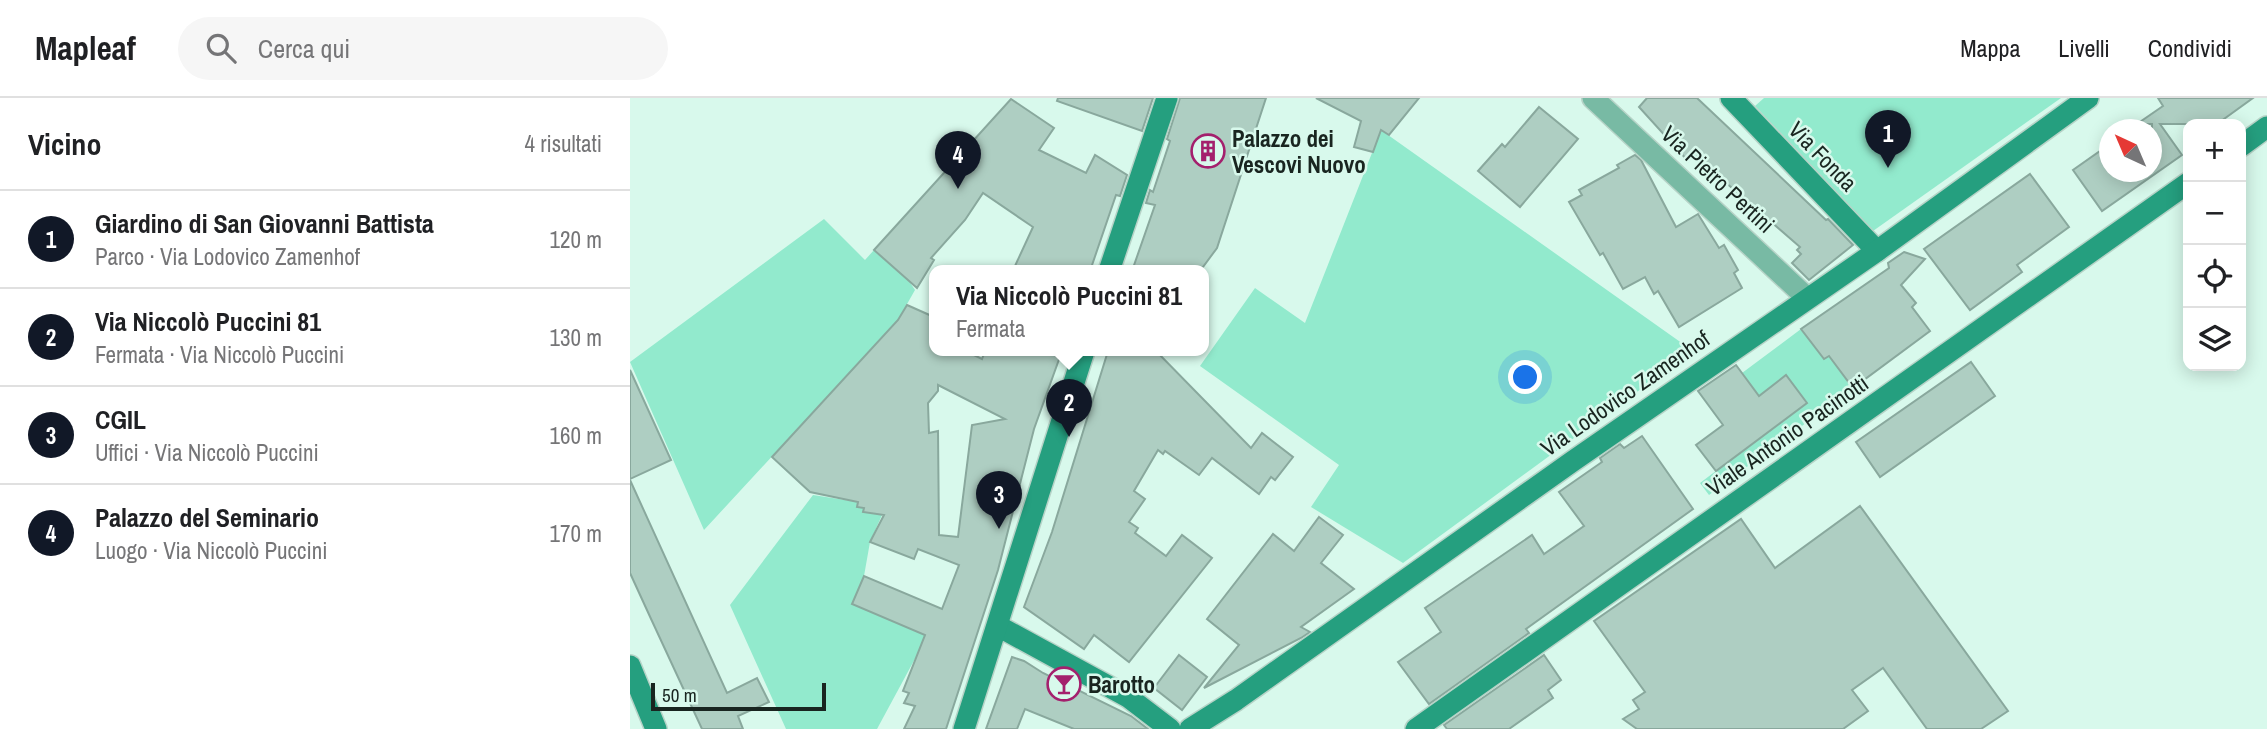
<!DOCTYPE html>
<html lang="it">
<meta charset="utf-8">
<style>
body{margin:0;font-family:"Archivo Narrow",sans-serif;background:#f6f6f6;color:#202124}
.controls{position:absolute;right:21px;top:21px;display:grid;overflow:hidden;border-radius:14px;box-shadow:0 4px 18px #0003}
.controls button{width:63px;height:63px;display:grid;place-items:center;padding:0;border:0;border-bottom:2px solid #e0e0e0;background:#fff;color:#202124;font:35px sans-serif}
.compass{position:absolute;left:1469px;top:21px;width:63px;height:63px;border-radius:50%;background:#fff;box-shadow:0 4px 18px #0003;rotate:316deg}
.scale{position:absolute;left:21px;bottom:18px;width:175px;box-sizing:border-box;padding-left:7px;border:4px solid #192520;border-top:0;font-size:19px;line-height:24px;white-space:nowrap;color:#192520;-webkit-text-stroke:5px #d8f9ec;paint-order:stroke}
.you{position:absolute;left:896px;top:280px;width:24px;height:24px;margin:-18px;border:5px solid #fff;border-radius:50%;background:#1a73e8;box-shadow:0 0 0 10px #1a73e833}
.badge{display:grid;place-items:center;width:46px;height:46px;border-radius:50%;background:#111827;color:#fff;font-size:23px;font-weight:700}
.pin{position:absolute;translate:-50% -58px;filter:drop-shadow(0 2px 4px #0008)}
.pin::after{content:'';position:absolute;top:37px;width:24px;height:21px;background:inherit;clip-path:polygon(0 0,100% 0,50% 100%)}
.popup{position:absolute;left:299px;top:167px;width:280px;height:91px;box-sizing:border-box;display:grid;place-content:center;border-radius:14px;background:#fff;filter:drop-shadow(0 2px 5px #0005);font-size:23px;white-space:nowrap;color:#757577}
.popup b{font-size:26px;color:#202124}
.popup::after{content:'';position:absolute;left:50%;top:100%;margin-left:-14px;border:14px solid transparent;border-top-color:#fff}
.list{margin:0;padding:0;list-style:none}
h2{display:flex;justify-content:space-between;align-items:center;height:91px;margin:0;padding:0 28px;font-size:30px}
h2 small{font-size:23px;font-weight:400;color:#757577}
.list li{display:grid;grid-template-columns:46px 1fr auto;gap:21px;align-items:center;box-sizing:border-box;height:98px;padding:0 28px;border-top:2px solid #e0e0e0}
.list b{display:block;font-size:26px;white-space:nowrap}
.list p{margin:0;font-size:23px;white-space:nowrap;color:#757577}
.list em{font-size:23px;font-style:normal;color:#757577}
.icon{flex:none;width:38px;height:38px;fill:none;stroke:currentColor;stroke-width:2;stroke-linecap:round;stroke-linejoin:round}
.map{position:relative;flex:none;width:1637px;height:631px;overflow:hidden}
header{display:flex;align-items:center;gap:42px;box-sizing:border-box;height:98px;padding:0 35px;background:#fff;border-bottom:2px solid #e0e0e0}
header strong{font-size:33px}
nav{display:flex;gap:38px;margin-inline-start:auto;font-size:24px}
.search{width:490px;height:63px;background:#f6f6f6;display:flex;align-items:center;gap:18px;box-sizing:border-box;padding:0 24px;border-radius:38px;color:#757577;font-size:26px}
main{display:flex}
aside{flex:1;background:#fff}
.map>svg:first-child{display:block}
.green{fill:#92eacd}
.building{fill:#aecec2;stroke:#89a89d;stroke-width:2;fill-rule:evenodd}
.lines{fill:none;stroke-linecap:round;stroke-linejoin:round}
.street-casing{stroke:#b6d3c7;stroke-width:24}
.secondary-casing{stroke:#b6d3c7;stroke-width:24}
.street{stroke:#78baa4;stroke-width:21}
.secondary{stroke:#259f7f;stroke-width:21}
.labels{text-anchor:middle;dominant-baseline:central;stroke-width:5;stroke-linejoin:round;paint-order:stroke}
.poi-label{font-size:23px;font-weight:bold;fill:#192520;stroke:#d8f9ec;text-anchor:start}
.street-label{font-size:23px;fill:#192520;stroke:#d8f9ec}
</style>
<header>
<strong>Mapleaf</strong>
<div class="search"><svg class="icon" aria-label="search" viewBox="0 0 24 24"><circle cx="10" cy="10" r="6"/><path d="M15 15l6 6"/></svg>Cerca qui</div>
<nav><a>Mappa</a><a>Livelli</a><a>Condividi</a></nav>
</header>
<main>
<aside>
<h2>Vicino<small>4 risultati</small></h2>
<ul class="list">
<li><span class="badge">1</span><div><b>Giardino di San Giovanni Battista</b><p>Parco · Via Lodovico Zamenhof</p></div><em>120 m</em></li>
<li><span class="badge">2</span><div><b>Via Niccolò Puccini 81</b><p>Fermata · Via Niccolò Puccini</p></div><em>130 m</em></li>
<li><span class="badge">3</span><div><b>CGIL</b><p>Uffici · Via Niccolò Puccini</p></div><em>160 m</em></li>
<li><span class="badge">4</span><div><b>Palazzo del Seminario</b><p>Luogo · Via Niccolò Puccini</p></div><em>170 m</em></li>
</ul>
</aside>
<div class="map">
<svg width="1637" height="631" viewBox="0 0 1637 631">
<rect width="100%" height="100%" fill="#d8f9ec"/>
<!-- green -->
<g class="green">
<polygon points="1134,0 1431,0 1243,133 1125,8"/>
<polygon points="751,32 1063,253 773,465 681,409 709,367 570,268 625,190 675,225"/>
<polygon points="194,121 235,162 244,152 279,183 285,192 268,222 74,432 0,264"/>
<polygon points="1171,231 1194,261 1199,258 1223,290 1079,397 1070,385 1176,305 1157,278 1129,298 1112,275"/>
<polygon points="183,397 228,404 228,409 234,410 234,414 256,408 240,444 234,478 222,506 285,533 310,538 287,557 247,631 156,631 100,507"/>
</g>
<!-- building -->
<g class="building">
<polygon points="428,0 523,0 512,33 427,3"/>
<polygon points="550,0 636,0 587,150 570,173 502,173 525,107 516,105 520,92 523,94 540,43 537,41"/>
<polygon points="686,0 789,0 759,37 751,32 743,54 724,49 731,23"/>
<polygon points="1017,0 1067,0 1196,122 1198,121 1223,147 1179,182 1162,165 1171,156 1167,152 1170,149 1064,57 1058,63 1009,9"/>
<polygon points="1528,0 1623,0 1587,26 1530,26 1552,57 1472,113 1443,72 1480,46 1480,74 1522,74 1522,26 1507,26 1533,8"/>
<polygon points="381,1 424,30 409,52 456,75 465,57 497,77 490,98 486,97 460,173 395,173 385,168 403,129 353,95 335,122 301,160 304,162 287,190 244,152"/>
<polygon points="909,9 948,41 890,109 848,73 872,46 875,49"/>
<polygon points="1005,57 1011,62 1046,129 1068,116 1089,150 1094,147 1108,172 1104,175 1112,190 1049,229 1028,193 1024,196 1015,179 993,191 973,155 970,157 939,104 952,97 949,92 989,70 987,67"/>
<polygon points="1400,76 1439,129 1387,167 1392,174 1340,212 1294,151"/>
<polygon points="1274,154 1295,161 1271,187 1286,205 1282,209 1300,233 1223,290 1199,258 1194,261 1171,231 1259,170 1258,165"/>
<path d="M277,207L304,219V253H336L352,261L355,253H432L404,331L368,472L316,631H274L285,608L274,605L279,595L273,593L295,537L222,506L234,478L312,511L329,467L288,451L284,461L240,444L254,417L233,414L234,410L227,409L228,404L180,394L142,359L268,222ZM308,287L375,321L342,327L328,439L309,437L308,333L299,335L298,305L308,293Z"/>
<polygon points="478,253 526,253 621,350 632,335 663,359 645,382 641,379 629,396 582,360 569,377 535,353 533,356 528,352 504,393 515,401 499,424 508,430 505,435 536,458 552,437 582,460 499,564 464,537 454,551 394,509 422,434"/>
<polygon points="1341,264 1365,298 1250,379 1226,344"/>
<polygon points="1106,267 1129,298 1156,277 1177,305 1086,373 1066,347 1093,327 1068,293"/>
<polygon points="0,272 41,362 0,381"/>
<polygon points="1012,338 1063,411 896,531 899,535 799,606 768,564 811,534 795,510 902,437 914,456 954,428 929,394 972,364 970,360 990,346 994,350"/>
<polygon points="0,382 97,595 127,580 139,604 108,618 113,631 72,631 22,523 0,475"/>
<polygon points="1230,408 1378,613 1351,631 1297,631 1253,570 1222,592 1238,613 1213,631 1007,631 993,621 1009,611 1003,602 1015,594 964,523 1111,421 1145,470"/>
<polygon points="689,419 713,437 691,465 724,491 671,529 680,534 671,540 574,590 609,547 577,521 643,436 664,453"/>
<polygon points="549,557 577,579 552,612 524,590"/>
<polygon points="914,557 931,582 918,592 923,600 879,631 817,631 814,627"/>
<polygon points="382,559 394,563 413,575 501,618 518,631 444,631 395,611 387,631 356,631"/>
</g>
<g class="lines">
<defs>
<polyline id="street" points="963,0 1177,200"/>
<g id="secondary">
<polyline points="1101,0 1247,153"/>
<polyline points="1611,48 1637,29"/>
<polyline points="479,173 537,0"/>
<polyline points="368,528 498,599 540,631"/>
<polyline points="0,568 26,631"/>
<polyline points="334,631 454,253"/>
<polyline points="560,631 606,602 943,363 1247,153 1458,0"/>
<polyline points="786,631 1558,85"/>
</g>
</defs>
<!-- street casing -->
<use href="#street" class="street-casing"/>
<!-- secondary casing -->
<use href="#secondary" class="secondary-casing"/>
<!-- street -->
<use href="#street" class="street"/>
<!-- secondary -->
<use href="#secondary" class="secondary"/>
</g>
<!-- icons -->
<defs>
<symbol id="building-ring" viewBox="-11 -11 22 22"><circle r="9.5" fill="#d8f9ec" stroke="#a4206d" stroke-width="1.5"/><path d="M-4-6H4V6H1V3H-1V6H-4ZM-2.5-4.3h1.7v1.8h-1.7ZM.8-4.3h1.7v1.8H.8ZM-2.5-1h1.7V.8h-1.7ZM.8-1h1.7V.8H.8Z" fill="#a4206d"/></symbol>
<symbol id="bar-ring" viewBox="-11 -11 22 22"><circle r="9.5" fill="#d8f9ec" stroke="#a4206d" stroke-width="1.5"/><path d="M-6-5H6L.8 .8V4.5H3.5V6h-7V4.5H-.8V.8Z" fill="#a4206d"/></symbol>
</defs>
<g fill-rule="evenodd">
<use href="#building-ring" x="559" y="34" width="38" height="38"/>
<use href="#bar-ring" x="415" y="567" width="38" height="38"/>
</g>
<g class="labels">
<!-- poi labels -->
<g class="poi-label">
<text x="602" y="40">Palazzo dei<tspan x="602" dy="26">Vescovi Nuovo</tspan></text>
<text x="458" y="586">Barotto</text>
</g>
<!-- street labels -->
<g class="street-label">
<text transform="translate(1193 58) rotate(46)">Via Fonda</text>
<text transform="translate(1088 81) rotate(43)">Via Pietro Pertini</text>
<text transform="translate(995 295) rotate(-35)">Via Lodovico Zamenhof</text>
<text transform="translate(1157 337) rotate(-35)">Viale Antonio Pacinotti</text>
</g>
</g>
</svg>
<div class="controls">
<button>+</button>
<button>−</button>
<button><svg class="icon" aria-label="locate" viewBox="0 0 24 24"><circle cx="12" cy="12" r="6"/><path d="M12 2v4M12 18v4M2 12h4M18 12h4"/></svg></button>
<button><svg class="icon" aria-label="layers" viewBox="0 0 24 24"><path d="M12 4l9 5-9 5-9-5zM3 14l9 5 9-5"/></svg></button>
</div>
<svg class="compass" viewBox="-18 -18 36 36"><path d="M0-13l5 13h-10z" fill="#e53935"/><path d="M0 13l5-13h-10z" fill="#757577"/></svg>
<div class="scale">50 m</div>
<div class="you"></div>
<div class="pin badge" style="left:1258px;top:70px">1</div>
<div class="pin badge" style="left:439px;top:339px">2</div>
<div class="popup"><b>Via Niccolò Puccini 81</b>Fermata</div>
<div class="pin badge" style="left:369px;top:431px">3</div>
<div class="pin badge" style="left:328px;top:91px">4</div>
</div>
</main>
